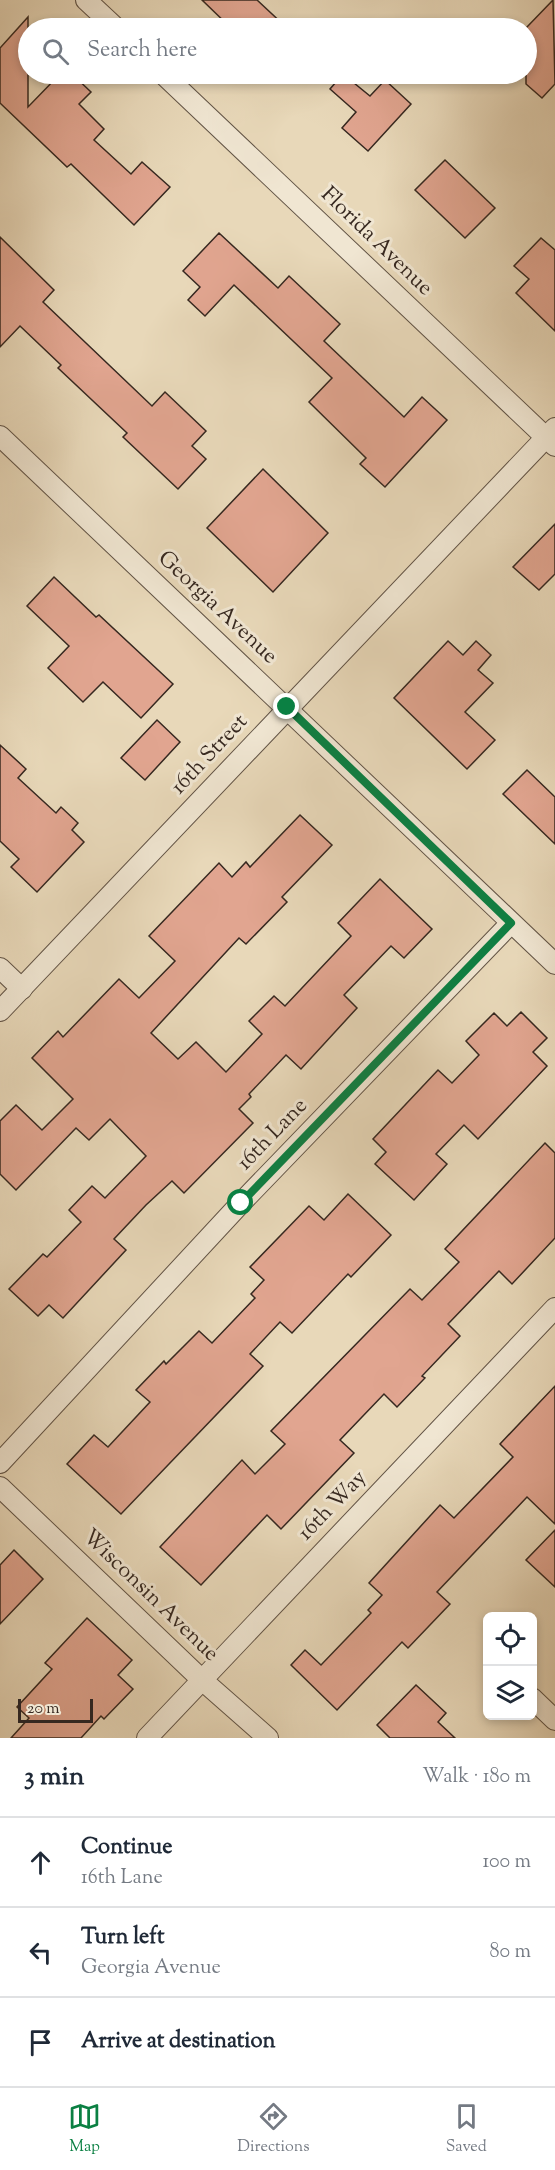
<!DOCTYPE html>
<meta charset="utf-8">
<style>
body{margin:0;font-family:"Sorts Mill Goudy",serif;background:#f2f2f3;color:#1f2937}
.controls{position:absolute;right:18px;bottom:18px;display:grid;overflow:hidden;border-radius:9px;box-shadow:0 3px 9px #0003}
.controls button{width:54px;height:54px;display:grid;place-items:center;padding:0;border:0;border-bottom:2px solid #e0e1e3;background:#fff;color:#1f2937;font:30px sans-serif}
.scale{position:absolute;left:18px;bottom:15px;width:75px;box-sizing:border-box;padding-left:6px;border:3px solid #362820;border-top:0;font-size:16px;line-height:21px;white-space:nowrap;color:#362820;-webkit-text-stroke:4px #f0e6d2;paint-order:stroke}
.stop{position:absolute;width:18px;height:18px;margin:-14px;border:4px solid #0b8043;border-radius:50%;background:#fff}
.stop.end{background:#0b8043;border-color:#fff;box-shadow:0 2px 6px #0008}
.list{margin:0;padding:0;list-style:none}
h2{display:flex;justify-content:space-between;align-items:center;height:78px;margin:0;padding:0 24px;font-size:26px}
h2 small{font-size:20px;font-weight:400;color:#747a83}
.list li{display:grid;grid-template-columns:39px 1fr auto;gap:18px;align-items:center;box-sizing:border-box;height:90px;padding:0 24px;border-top:2px solid #e0e1e3}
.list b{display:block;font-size:22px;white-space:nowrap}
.list p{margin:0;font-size:20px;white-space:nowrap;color:#747a83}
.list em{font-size:20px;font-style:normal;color:#747a83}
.icon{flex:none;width:33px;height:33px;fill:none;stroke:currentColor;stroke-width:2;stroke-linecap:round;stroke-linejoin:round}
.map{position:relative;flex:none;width:555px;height:1738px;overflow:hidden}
.search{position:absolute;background:#fff;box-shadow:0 3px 9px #0003;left:18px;right:18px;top:18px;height:66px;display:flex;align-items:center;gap:15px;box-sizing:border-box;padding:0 21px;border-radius:33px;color:#747a83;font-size:22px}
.sheet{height:348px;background:#fff}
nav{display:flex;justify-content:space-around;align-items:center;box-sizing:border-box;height:84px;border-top:2px solid #e0e1e3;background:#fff;font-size:16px;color:#747a83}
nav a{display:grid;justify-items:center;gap:3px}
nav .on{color:#0b8043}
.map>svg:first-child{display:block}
.building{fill:#e1a590;stroke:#362820;stroke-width:1.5}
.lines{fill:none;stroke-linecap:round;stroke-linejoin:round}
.minor-casing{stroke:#625446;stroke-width:22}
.minor{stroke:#f0e6d2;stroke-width:20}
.route{stroke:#0b8043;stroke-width:8}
.labels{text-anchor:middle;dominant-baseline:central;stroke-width:6;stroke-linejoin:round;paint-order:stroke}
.street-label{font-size:22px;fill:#362820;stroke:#f0e6d2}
</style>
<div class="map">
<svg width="555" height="1738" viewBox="0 0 555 1738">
<rect width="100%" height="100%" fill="#e8d8b9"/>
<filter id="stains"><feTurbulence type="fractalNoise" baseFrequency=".00333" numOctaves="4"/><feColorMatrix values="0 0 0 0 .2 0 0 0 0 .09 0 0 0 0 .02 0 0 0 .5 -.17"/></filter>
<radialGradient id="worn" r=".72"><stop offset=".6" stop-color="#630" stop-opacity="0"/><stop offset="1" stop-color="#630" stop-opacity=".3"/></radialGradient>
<!-- building -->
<g class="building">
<polygon points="202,0 257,0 287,28 231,28"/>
<polygon points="553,0 555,84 542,98 526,84 526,28"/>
<polygon points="28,17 28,107 60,74 72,74 91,92 79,104 104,129 94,140 131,174 142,162 170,187 134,225 71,164 67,167 0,103 0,48"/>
<polygon points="343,74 370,96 385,80 411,104 368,151 342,128 356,112 330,89"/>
<polygon points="445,160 495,208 465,238 415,190"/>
<polygon points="219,233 278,288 289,276 340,324 324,341 404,417 422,397 447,420 385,487 360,464 366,458 309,402 332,378 234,285 205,316 188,300 200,287 183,271"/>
<polygon points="0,237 54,290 43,302 152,406 165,392 206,431 192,446 206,459 178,489 123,437 127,433 58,368 61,365 20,326 0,347"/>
<polygon points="541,238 555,250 555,331 516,293 529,279 514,266"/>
<polygon points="263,469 328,533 273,592 207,528"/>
<polygon points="555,524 555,574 539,590 513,567"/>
<polygon points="54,577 96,617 99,615 173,684 141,718 103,682 83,702 48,668 69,646 27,606"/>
<polygon points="448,641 463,655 476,641 491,655 478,670 493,683 465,712 495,740 467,769 394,698"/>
<polygon points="157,720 180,742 145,780 121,758"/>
<polygon points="0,745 26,769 18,778 56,813 61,807 78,823 72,830 84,842 37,892 11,867 19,859 0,841"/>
<polygon points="527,770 555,797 555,844 503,794"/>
<polygon points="300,815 332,845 282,897 287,902 246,944 239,938 151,1033 178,1059 196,1042 226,1072 262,1034 249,1021 274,996 285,1006 351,936 338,923 380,879 432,929 404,958 391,946 344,995 357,1008 301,1069 286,1055 249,1094 251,1097 239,1109 253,1123 184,1193 172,1181 146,1205 114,1239 126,1250 63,1318 49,1305 38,1316 9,1289 43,1254 47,1257 81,1222 69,1210 92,1186 105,1198 146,1156 110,1119 89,1140 76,1128 16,1190 0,1174 0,1121 16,1105 42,1130 73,1099 32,1058 58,1031 63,1037 119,979 139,998 175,961 149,936 219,863 232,877 246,862 250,867"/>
<polygon points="521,1012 547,1038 533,1052 547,1066 478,1139 464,1125 436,1154 447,1164 414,1200 375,1164 386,1152 373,1139 438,1070 452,1083 479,1055 466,1041 494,1013 507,1026"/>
<polygon points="545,1143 555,1153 555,1238 512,1284 499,1271 448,1324 460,1336 422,1376 425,1378 397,1407 384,1394 340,1440 354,1453 281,1529 267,1515 201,1585 160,1547 242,1460 255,1474 285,1444 271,1431 410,1289 422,1300 459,1262 445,1249"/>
<polygon points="348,1194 391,1235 351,1277 348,1274 292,1333 280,1322 250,1354 263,1366 121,1514 67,1464 94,1435 108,1447 150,1402 136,1390 164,1361 166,1364 199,1331 212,1343 255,1298 251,1294 264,1280 250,1267 309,1206 324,1220"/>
<polygon points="555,1386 555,1524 527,1497 437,1592 450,1604 408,1648 402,1642 337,1710 291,1665 305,1650 321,1665 371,1613 368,1610 382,1595 369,1583 440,1505 454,1518 513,1457 500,1444"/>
<polygon points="555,1530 555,1587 526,1560"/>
<polygon points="14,1550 43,1579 0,1624 0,1565"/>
<polygon points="87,1618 132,1660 118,1675 133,1689 104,1719 101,1716 81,1738 11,1738 29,1718 17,1707 52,1669 45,1663"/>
<polygon points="416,1685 446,1713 438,1722 455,1738 390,1738 377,1725"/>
</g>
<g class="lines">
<defs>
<g id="minor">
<polyline points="86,0 116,28"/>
<polyline points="163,74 555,446"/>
<polyline points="0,436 555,964"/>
<polyline points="0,968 22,989"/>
<polyline points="0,1011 555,428"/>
<polyline points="0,1463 241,1203 511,923"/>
<polyline points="0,1487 201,1679 268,1738"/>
<polyline points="532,1698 555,1720"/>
<polyline points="147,1738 555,1308"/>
</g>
</defs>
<!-- minor casing -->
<use href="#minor" class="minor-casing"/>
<!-- minor -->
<use href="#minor" class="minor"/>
</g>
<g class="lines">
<!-- route -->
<polyline class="route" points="241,1203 511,923 287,707"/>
</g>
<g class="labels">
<!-- street labels -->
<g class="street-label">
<text transform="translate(376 242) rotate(44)">Florida Avenue</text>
<text transform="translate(217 608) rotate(43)">Georgia Avenue</text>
<text transform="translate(210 755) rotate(-47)">16th Street</text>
<text transform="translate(273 1135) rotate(-46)">16th Lane</text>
<text transform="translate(333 1506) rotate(-46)">16th Way</text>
<text transform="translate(150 1596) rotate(44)">Wisconsin Avenue</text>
</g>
</g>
<rect width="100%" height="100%" filter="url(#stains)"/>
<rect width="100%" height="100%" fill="url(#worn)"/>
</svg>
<div class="controls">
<button><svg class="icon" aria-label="locate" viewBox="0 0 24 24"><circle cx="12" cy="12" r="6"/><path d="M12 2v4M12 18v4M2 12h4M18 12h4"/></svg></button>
<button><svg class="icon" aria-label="layers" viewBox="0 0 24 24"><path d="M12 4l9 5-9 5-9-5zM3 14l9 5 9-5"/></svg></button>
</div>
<div class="scale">20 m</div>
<div class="stop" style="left:241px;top:1203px"></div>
<div class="stop end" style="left:287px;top:707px"></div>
<div class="search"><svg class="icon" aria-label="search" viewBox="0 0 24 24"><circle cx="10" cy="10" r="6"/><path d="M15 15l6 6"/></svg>Search here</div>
</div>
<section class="sheet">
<h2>3 min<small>Walk · 180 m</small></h2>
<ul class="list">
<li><svg class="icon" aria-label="ahead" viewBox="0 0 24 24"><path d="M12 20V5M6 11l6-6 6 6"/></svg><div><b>Continue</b><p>16th Lane</p></div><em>100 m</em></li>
<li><svg class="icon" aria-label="left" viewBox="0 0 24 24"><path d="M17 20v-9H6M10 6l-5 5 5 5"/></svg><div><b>Turn left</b><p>Georgia Avenue</p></div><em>80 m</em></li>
<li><svg class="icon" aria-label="arrive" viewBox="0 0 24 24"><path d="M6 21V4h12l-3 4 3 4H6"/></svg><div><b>Arrive at destination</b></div></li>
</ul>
</section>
<nav>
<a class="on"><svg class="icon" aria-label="map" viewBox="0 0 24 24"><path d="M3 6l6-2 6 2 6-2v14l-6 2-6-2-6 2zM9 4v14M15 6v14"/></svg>Map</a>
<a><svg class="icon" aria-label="directions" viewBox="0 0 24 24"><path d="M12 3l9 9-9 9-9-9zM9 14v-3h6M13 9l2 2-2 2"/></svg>Directions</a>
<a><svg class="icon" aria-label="saved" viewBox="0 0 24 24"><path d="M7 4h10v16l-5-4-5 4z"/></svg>Saved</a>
</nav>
